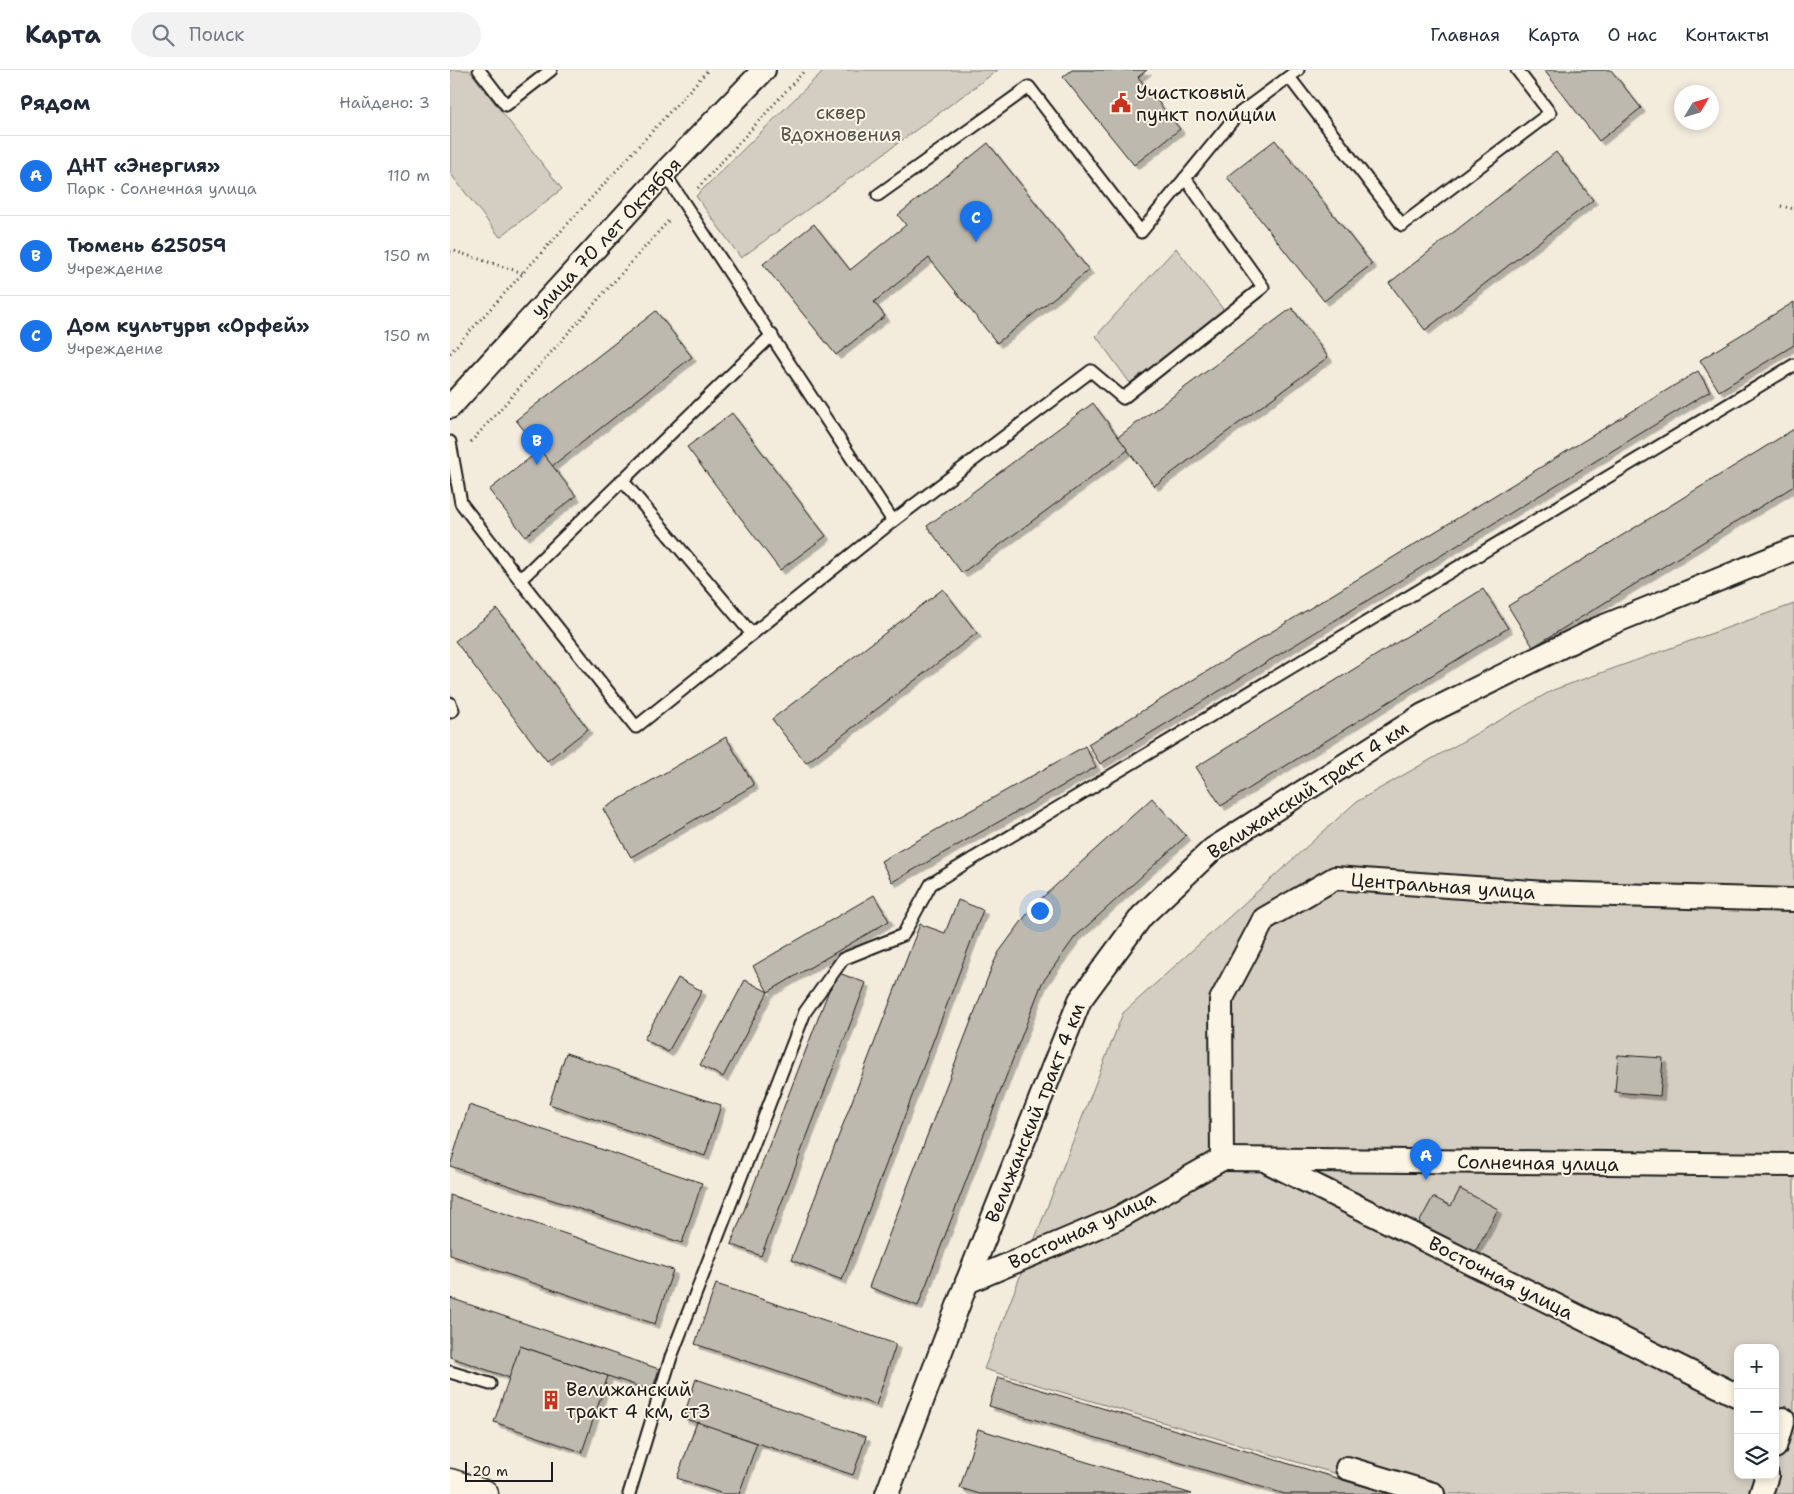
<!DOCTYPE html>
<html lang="ru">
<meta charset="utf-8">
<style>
body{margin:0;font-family:"Shantell Sans",sans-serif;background:#f2f2f3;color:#1f2937}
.controls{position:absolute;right:15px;bottom:15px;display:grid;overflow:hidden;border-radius:10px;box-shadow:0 2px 8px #0003}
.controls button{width:45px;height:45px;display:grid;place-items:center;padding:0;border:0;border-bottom:1px solid #e0e1e3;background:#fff;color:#1f2937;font:25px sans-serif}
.compass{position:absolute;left:1224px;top:15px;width:45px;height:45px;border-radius:50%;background:#fff;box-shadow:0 2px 8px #0003;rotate:52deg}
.scale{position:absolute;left:15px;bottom:12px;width:88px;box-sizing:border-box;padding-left:5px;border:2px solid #1c1c1c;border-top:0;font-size:14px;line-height:18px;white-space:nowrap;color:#1c1c1c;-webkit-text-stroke:4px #fcf5e5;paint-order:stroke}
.you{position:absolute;left:589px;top:840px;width:18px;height:18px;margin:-12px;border:4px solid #fff;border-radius:50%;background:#1a73e8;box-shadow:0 0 0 8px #1a73e833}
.badge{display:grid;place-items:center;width:32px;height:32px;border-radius:50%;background:#1a73e8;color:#fff;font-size:16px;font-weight:700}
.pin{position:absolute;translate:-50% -41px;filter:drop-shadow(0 1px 2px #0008)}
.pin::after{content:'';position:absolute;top:26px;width:18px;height:15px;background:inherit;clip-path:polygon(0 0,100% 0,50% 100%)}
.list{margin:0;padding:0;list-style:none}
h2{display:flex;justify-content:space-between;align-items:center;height:65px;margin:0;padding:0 20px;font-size:21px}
h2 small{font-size:16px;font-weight:400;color:#747a83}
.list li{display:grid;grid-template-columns:32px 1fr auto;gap:15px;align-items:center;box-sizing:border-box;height:80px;padding:0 20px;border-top:1px solid #e0e1e3}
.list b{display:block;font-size:19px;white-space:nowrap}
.list p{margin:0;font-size:16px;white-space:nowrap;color:#747a83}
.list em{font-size:16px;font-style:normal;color:#747a83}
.icon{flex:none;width:28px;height:28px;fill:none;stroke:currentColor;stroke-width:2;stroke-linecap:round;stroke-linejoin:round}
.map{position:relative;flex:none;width:1344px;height:1424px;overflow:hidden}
header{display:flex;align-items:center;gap:30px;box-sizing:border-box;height:70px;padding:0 25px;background:#fff;border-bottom:1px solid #e0e1e3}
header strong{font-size:24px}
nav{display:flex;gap:28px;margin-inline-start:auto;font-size:18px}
.search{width:350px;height:45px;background:#f2f2f3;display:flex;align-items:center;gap:12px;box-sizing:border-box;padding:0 18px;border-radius:28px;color:#747a83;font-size:19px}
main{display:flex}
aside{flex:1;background:#fff}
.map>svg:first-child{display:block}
.green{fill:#d3cec1;stroke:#78756e;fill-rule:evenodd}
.building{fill:#beb9ae;stroke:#1c1c1c;filter:url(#shadow)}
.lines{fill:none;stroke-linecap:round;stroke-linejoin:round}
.service-casing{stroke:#1c1c1c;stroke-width:15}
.minor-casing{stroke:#1c1c1c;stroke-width:26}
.primary-casing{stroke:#1c1c1c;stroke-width:31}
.path{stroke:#1c1c1c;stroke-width:3;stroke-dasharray:1 4;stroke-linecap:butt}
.service{stroke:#fcf5e5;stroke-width:11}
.minor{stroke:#fcf5e5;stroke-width:22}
.primary{stroke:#fcf5e5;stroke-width:28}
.labels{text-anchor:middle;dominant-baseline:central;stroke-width:4;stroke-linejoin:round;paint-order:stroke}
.poi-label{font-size:19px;fill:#1c1c1c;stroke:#fcf5e5;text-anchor:start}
.park-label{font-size:19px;fill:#53514e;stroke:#fcf5e5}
.street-label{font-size:19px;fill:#1c1c1c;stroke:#fcf5e5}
</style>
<header>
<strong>Карта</strong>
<div class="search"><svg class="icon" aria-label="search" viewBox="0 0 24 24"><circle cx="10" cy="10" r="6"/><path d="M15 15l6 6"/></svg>Поиск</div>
<nav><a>Главная</a><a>Карта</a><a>О нас</a><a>Контакты</a></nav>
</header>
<main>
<aside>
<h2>Рядом<small>Найдено: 3</small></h2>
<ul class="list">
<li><span class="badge">A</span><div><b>ДНТ «Энергия»</b><p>Парк · Солнечная улица</p></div><em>110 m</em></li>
<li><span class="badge">B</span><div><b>Тюмень 625059</b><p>Учреждение</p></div><em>150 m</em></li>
<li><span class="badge">C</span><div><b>Дом культуры «Орфей»</b><p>Учреждение</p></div><em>150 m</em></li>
</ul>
</aside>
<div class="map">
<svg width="1344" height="1424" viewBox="0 0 1344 1424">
<defs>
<filter id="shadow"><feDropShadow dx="4.5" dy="4.5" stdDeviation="0" flood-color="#0004"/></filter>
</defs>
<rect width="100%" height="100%" fill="#f3ecdd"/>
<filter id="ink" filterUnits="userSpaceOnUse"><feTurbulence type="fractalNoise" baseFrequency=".02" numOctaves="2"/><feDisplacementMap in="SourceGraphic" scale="10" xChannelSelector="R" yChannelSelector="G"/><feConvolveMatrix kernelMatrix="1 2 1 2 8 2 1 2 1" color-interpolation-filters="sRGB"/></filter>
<g filter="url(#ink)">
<!-- green -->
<g class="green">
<polygon points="0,0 19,0 112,119 50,167 0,103"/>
<polygon points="374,0 548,0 291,188 246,126"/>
<polygon points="726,178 776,243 680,313 646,266"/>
<path d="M1344,534V1424H954L534,1299L673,943L906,732L1103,620ZM1288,1278H1325V1405H1288Z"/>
</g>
<!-- building -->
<g class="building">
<polygon points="622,0 697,0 688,7 730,59 684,95 613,7"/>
<polygon points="1094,0 1161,0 1191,38 1149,71"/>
<polygon points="825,70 922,194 874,231 777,107"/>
<polygon points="538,73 639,200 547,273 479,188 424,232 435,246 386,285 313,194 364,154 400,200 456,155 448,145"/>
<polygon points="1106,82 1143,130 975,260 939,213"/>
<polygon points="1344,232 1344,275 1269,321 1250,290"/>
<polygon points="842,238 878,287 704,416 668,367"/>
<polygon points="206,241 242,287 102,396 66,350"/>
<polygon points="1248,301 1260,321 650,694 638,674"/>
<polygon points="643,333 678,380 512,503 477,456"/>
<polygon points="282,343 376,466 330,500 237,377"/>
<polygon points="1344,359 1344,416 1083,577 1058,536"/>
<polygon points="90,380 126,426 75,466 39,420"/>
<polygon points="493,519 527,563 356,693 322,649"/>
<polygon points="1033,519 1058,558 771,736 746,697"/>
<polygon points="47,539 138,659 97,691 5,571"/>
<polygon points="276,667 304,715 181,787 153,739"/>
<polygon points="635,676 646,697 442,812 431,791"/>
<polygon points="702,728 736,766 625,867 592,913 468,1236 419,1217 543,894 549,882 583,836"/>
<polygon points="424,825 439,851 318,922 303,896"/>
<polygon points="508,830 533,840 392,1210 341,1190 470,854 495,863"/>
<polygon points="386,902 416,913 311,1186 281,1174"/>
<polygon points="228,908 252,921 218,982 194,969"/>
<polygon points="295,910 318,922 273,1007 250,995"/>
<polygon points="116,983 271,1035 255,1086 99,1034"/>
<polygon points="1168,985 1213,988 1210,1026 1165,1022"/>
<polygon points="19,1035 252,1113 232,1173 0,1096"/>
<polygon points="1010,1119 1048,1139 1025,1182 969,1153 983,1127 1001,1136"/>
<polygon points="0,1125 223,1200 205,1254 0,1185"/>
<polygon points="266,1214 446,1274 426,1335 245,1274"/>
<polygon points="0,1228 209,1299 202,1321 70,1276 60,1308 0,1287"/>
<polygon points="70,1276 158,1306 132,1382 44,1352"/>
<polygon points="548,1307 940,1424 835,1424 539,1336"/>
<polygon points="246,1309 416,1367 403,1405 233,1348"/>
<polygon points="247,1352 307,1373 289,1424 273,1424 227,1408"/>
<polygon points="528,1359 742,1424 530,1424 510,1418"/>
</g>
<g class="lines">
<defs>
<g id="service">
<polyline points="29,0 56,35 101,0"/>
<polyline points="839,7 952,155 1100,43 1067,0"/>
<polyline points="214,103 443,451"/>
<polyline points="428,125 579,17 691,162 786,46 848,0"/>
<polyline points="0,372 11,433 70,510 186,657 443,451 641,301 673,328 813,217 735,108"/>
<polyline points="172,410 302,564"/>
<polyline points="70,510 322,265"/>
<polyline points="0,633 3,640 0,642"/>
<polyline points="0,1302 40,1314"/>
<polyline points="179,1424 221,1287 355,942 393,889 453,865 481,814 1344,295"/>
</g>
<g id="minor">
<polyline points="0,337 214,103 314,0"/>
<polyline points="772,1089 771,930 814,849 885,808 1095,823 1344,830"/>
<polyline points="772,1089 1344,1095"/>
<polyline points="820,1093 1288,1326"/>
<polyline points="517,1212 668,1148 772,1089"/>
<polyline points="1325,1377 1333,1349"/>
<polyline points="897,1398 983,1424"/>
<polyline points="437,1424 517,1212 630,930 692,846 763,779 973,645 1147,559 1344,479"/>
<polyline points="1311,1424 1317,1405"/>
</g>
<polyline id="primary" points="0,1413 34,1424"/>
</defs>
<!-- service casing -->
<use href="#service" class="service-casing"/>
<!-- minor casing -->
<use href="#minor" class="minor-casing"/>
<!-- primary casing -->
<use href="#primary" class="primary-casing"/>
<!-- path -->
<g class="path">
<polyline points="248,118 355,0"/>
<polyline points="1331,136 1344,139"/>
<polyline points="0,182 4,181 73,203"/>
<polyline points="0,283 258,0"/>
<polyline points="21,372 220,149"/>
</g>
<!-- service -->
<use href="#service" class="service"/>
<!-- minor -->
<use href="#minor" class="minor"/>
<!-- primary -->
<use href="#primary" class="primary"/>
</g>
</g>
<!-- icons -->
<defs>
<symbol id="civic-bare" viewBox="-9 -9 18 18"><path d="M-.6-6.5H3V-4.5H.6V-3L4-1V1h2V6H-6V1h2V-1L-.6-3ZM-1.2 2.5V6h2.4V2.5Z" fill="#c8321e" stroke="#fcf5e5" stroke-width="2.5" paint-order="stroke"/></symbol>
<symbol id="building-bare" viewBox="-9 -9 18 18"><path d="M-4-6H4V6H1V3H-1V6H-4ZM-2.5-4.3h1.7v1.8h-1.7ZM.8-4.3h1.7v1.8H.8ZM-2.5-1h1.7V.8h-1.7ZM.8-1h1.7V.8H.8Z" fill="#c8321e" stroke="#fcf5e5" stroke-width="2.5" paint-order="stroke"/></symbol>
</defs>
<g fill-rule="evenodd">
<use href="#civic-bare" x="657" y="19" width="28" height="28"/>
<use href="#building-bare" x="87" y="1316" width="28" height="28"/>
</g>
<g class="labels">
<!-- poi labels -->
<g class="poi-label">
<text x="686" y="22">Участковый<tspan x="686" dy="22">пункт полиции</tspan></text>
<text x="116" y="1319">Велижанский<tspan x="116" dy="22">тракт 4 км, ст3</tspan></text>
</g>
<!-- park labels -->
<g class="park-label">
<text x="391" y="42">сквер<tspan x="391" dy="22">Вдохновения</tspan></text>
</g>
<!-- street labels -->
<g class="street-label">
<text transform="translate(156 167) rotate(-47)">улица 70 лет Октября</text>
<text transform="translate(858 720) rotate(-33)">Велижанский тракт 4 км</text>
<text transform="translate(993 816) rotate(4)">Центральная улица</text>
<text transform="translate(585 1043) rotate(-68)">Велижанский тракт 4 км</text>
<text transform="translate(1088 1093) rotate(1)">Солнечная улица</text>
<text transform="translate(632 1160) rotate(-25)">Восточная улица</text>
<text transform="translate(1051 1208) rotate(27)">Восточная улица</text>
</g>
</g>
</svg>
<div class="controls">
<button>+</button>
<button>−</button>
<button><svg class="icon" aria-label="layers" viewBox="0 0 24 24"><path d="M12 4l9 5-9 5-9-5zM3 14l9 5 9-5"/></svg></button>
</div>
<svg class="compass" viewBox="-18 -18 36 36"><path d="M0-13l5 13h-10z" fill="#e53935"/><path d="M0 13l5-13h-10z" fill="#747a83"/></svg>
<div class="scale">20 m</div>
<div class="you"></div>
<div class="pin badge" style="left:976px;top:1110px">A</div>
<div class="pin badge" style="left:87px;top:395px">B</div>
<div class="pin badge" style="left:526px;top:172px">C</div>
</div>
</main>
